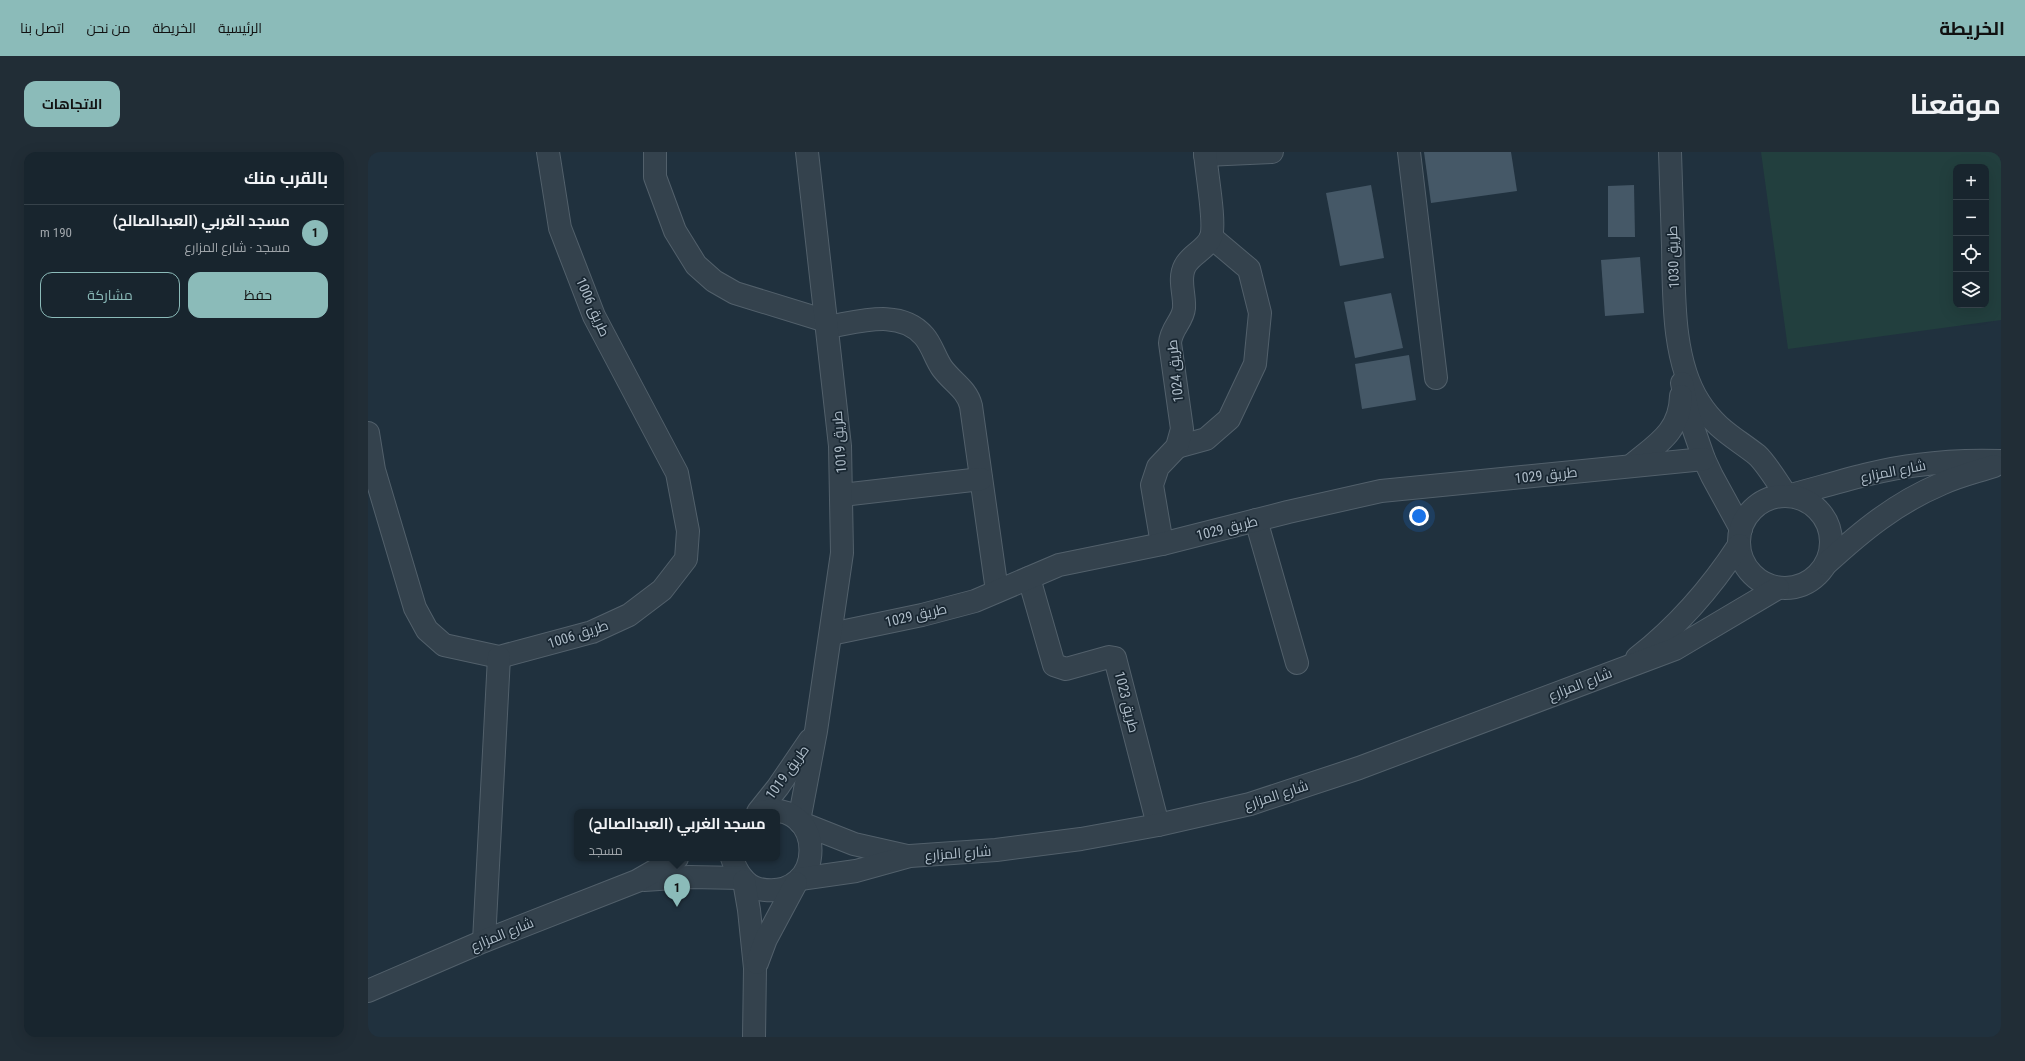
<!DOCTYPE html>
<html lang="ar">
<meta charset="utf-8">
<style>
body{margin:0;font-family:"Roboto Condensed",Cairo,sans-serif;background:#212d36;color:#f1f3f6;direction:rtl}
.controls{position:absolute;right:12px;top:12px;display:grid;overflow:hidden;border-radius:8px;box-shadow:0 4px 16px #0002}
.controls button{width:36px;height:36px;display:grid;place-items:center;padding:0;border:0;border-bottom:1px solid #36424a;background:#18252e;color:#f1f3f6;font:20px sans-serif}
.you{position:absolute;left:1051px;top:364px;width:14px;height:14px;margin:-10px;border:3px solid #fff;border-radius:50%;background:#1a73e8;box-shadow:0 0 0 6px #1a73e833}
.badge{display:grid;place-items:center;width:26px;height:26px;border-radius:50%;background:#8bbbb9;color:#111;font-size:13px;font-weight:700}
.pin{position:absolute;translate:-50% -33px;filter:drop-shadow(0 1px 2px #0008)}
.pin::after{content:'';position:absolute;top:21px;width:14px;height:12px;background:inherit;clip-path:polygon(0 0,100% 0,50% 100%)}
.popup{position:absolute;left:206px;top:657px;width:206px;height:52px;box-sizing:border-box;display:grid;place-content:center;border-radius:8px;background:#18252e;filter:drop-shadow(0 1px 3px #0005);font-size:13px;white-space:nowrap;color:#9fa5aa}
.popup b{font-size:15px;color:#f1f3f6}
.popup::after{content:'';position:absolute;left:50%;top:100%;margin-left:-8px;border:8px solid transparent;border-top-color:#18252e}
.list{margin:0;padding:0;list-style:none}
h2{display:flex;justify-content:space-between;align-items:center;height:52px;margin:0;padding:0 16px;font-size:17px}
h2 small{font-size:13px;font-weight:400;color:#9fa5aa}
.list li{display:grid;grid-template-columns:26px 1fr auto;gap:12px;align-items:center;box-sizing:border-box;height:56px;padding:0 16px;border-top:1px solid #36424a}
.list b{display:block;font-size:15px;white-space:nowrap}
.list p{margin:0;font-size:13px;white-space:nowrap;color:#9fa5aa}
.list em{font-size:13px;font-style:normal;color:#9fa5aa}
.actions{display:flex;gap:8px;padding:12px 16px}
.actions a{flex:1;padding:9px 0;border:1px solid #8bbbb9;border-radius:12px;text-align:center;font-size:14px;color:#8bbbb9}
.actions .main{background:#8bbbb9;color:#111}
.icon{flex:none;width:22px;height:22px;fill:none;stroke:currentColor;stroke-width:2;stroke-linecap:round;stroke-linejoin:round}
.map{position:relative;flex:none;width:1633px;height:885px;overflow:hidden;direction:ltr;border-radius:12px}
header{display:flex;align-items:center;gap:24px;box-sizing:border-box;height:56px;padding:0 20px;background:#8bbbb9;color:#111}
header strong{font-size:19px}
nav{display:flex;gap:22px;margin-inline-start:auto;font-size:14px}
.intro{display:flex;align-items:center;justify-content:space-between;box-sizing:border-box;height:96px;padding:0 24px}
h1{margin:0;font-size:28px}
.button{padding:10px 18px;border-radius:12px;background:#8bbbb9;color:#111;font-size:14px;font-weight:700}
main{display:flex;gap:24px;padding:0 24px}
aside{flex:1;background:#18252e;border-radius:12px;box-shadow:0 4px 16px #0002}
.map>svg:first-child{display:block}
.green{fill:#223f3e;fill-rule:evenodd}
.building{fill:#455867}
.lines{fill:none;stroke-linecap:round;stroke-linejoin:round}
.minor-casing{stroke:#52606b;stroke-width:24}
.minor{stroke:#34424d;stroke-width:22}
.labels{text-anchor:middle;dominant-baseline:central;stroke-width:3.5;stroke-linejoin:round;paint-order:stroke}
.street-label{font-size:14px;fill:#afbdc9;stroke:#192732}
</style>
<header>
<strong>الخريطة</strong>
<nav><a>الرئيسية</a><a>الخريطة</a><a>من نحن</a><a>اتصل بنا</a></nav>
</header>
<div class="intro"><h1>موقعنا</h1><a class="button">الاتجاهات</a></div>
<main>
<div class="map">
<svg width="1633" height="885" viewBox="0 0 1633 885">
<rect width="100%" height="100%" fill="#20313e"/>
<!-- green -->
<path class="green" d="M1393,0H1633V168L1420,197ZM1588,15H1618V153H1588Z"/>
<!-- building -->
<g class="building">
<polygon points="1056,0 1143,0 1149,39 1063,51"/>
<polygon points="1003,33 1016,106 972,114 958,41"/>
<polygon points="1266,33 1267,85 1240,85 1240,34"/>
<polygon points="1272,105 1276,161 1237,164 1233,108"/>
<polygon points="1023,141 1035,196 987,206 976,150"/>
<polygon points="1041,203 1048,248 994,257 987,212"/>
</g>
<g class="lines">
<defs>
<g id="minor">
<polyline points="287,0 287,25 307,79 328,113 346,129 367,141 458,169"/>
<polyline points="1041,0 1068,226"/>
<path d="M1302,0C1303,31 1304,63 1305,94C1306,142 1304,208 1331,250C1348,277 1366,285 1389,303C1399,312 1411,333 1419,344C1462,333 1506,318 1550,313C1578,309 1605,308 1633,309"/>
<polyline points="837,3 904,0"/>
<path d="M459,175C491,170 532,156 556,184C564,193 567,206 574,216C584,230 599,237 603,254L629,439"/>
<polyline points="1314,231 1320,261 1336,307 1344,324 1373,377"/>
<polyline points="0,281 6,318 47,456 59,478 76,493 131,505 224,480 261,463 294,438 318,407 320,379 309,321 226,164 192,76 180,0"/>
<polyline points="809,295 838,287 861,267 887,212 892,161 881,117 843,85"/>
<path d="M1264,313C1289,292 1312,280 1313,244"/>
<polyline points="474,343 613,327"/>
<circle cx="1417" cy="390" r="46"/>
<polyline points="888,368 929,511"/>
<path d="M794,392L784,333L790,315L809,295L814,277L802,191C803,176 815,169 816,156C817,142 810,127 817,114C823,102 838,98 843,85C848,71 838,18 837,0"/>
<path d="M1458,412C1494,379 1528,351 1573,332C1590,324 1608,320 1626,314"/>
<polyline points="661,426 686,513 698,517 741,505 747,506 748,510 790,673"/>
<polyline points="463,482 554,463 607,449 691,413 794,392 920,360 1013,339 1336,307"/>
<path d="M1269,506C1310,474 1343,436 1371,393"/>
<polyline points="390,660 410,635 442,588"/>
<polyline points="431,669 448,579 474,401 472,294 439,0"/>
<polyline points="433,671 486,692 539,704"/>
<path d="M364,706C368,719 377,734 391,737C460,751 459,645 392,660"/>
<polyline points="432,727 488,719 542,704 628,698 713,687 790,673 882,652 991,616 1307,497 1410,436"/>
<polyline points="276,728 321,725 374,726"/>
<polyline points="376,729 381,758 387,816 386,885"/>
<polyline points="116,789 131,505"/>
<polyline points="389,811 398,787 428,731"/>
<polyline points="0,839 116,789 269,729 309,706"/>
</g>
</defs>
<!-- minor casing -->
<use href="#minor" class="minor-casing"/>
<!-- minor -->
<use href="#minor" class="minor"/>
</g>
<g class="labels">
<!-- street labels -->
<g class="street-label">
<text transform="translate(1305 105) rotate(-92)">طريق 1030</text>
<text transform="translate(225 155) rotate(66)">طريق 1006</text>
<text transform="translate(807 219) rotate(-96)">طريق 1024</text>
<text transform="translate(471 290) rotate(-94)">طريق 1019</text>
<text transform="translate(1525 319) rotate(-11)">شارع المزارع</text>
<text transform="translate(1178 323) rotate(-6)">طريق 1029</text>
<text transform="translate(859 376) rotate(-14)">طريق 1029</text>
<text transform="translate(548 463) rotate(-13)">طريق 1029</text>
<text transform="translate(210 482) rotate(-18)">طريق 1006</text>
<text transform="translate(1212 532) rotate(-21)">شارع المزارع</text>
<text transform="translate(759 550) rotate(76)">طريق 1023</text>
<text transform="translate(419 620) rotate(-54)">طريق 1019</text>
<text transform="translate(908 643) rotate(-18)">شارع المزارع</text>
<text transform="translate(590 701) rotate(-4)">شارع المزارع</text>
<text transform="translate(134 782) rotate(-22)">شارع المزارع</text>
</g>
</g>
</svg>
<div class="controls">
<button>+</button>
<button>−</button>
<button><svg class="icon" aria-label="locate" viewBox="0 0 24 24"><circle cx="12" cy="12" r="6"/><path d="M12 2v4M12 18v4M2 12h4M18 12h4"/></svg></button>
<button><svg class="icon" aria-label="layers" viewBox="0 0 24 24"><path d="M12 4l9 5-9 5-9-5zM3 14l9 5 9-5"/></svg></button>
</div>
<div class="you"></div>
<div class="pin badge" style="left:309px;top:755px">1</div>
<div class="popup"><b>مسجد الغربي (العبدالصالح)</b>مسجد</div>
</div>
<aside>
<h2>بالقرب منك<small></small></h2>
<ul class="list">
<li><span class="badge">1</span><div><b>مسجد الغربي (العبدالصالح)</b><p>مسجد · شارع المزارع</p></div><em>190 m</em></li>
</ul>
<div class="actions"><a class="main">حفظ</a><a>مشاركة</a></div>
</aside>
</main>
